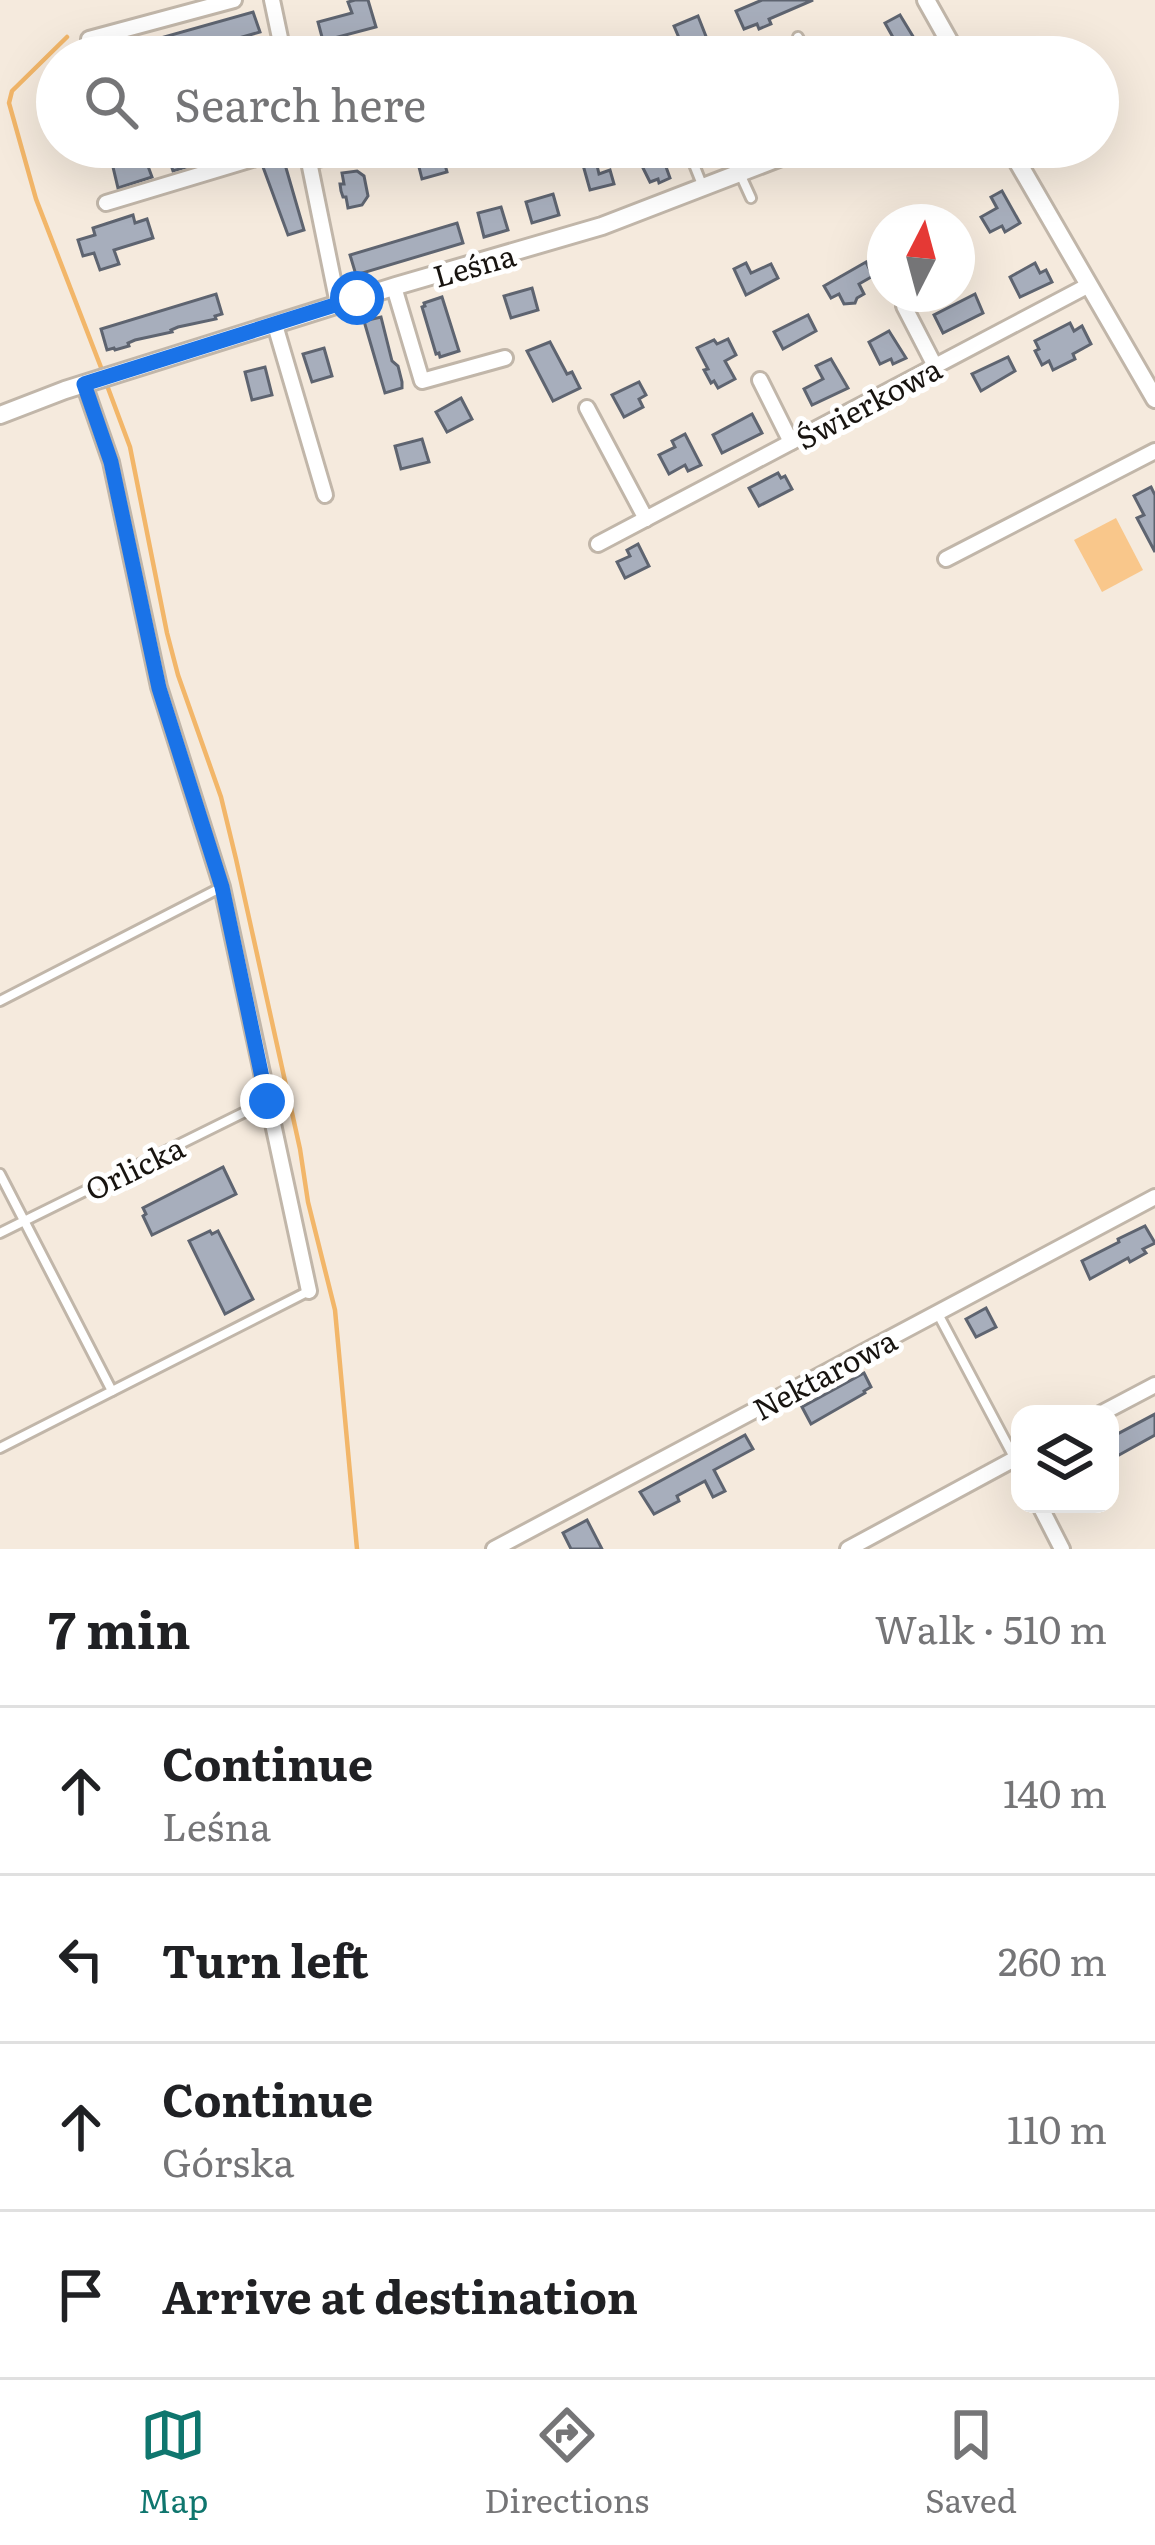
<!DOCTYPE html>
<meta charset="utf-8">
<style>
body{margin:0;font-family:Literata,serif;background:#f6f6f6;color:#202124}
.controls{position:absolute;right:36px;bottom:36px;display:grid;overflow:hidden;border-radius:24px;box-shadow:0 12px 48px #0002}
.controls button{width:108px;height:108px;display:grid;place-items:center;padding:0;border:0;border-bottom:3px solid #e0e0e0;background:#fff;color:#202124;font:60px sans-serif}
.compass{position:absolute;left:867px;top:204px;width:108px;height:108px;border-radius:50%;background:#fff;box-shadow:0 12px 48px #0002;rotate:6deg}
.stop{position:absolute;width:36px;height:36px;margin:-27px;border:9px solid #1a73e8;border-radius:50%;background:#fff}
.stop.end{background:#1a73e8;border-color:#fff;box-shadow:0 3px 12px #0008}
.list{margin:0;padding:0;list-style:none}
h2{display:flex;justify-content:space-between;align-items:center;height:156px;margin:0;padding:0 48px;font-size:51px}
h2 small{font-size:39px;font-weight:400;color:#757577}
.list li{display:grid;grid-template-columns:78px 1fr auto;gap:36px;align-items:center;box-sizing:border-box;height:168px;padding:0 48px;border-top:3px solid #e0e0e0}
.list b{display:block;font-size:45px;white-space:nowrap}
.list p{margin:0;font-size:39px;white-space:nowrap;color:#757577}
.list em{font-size:39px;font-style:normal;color:#757577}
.icon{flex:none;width:66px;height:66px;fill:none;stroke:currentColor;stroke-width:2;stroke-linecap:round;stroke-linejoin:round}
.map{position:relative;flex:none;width:1155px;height:1549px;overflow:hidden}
.search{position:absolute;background:#fff;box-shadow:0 12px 48px #0002;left:36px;right:36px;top:36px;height:132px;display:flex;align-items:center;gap:30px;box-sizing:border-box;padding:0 42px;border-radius:66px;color:#757577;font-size:45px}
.sheet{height:828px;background:#fff}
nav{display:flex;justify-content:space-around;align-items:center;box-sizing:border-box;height:168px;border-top:3px solid #e0e0e0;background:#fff;font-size:33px;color:#757577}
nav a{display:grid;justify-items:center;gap:6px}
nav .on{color:#0f766e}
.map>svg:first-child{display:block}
.green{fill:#f9c78b}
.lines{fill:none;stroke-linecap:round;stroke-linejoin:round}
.stream{stroke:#f2b669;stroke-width:4.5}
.building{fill:#a7aebc;stroke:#5e6470;stroke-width:3}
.service-casing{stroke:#c1b6a9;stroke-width:14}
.minor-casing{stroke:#c1b6a9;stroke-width:20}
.tertiary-casing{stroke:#c1b6a9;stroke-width:22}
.service{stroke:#fff;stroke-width:8}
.minor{stroke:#fff;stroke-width:14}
.tertiary{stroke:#fff;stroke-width:16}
.route{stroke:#1a73e8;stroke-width:15}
.labels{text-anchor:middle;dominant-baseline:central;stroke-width:10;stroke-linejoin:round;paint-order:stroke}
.street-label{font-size:30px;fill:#181410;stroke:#fff}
</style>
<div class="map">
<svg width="1155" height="1549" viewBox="0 0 1155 1549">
<rect width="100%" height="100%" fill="#f5eadd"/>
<!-- green -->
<polygon class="green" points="1116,518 1143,570 1102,592 1074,540"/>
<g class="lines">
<!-- stream -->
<g class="stream">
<polyline points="67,37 12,91 9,103 36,199 102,370"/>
<polyline points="108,388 130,447 167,633 178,675 221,797 236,859 300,1149 308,1202 335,1310 357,1549"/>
</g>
</g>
<!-- building -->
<g class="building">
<polygon points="355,0 368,0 376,27 323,41 318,22 352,13 348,2"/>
<polygon points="762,0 813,0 769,19 771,24 759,29 757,24 744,29 736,11"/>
<polygon points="253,12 260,32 172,57 143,57 139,44"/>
<polygon points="900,15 920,48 909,57 904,57 885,23"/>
<polygon points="698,16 707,39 682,45 674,26"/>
<polygon points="122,147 141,147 152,177 118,188 113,167 128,163"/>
<polygon points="165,147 201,147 203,153 211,150 214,159 173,171"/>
<polygon points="667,148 672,161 665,164 670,178 659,183 658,179 650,182 641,164 650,160 648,155"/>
<polygon points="441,149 447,172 422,179 416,155"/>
<polygon points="284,161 304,230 288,235 263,167"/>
<polygon points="596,161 599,174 610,170 614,184 590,190 583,165"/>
<polygon points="357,171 364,176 368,196 362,205 348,208 346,197 343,197 341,191 340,184 344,184 342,173"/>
<polygon points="1002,191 1020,223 1005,232 1002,226 990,232 981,217 997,208 991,197"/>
<polygon points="553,194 559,215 532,223 526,202"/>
<polygon points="501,207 508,230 484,237 478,213"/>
<polygon points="133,215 135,223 147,219 153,238 114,250 119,264 100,270 94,253 83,256 78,240 95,235 93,228"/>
<polygon points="457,223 463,243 356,275 350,255"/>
<polygon points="866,262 873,276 859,284 864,294 857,298 855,303 844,304 839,294 831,298 824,286"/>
<polygon points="746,263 751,273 771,264 778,278 746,295 734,269"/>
<polygon points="1035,263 1040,273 1046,270 1052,282 1020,297 1010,277"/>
<polygon points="532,288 538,310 511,318 504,296"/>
<polygon points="216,294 222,314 215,316 216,319 178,327 171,330 172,332 135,340 128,343 129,346 115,350 114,348 107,350 101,329"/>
<polygon points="975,294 983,313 943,333 934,315"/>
<polygon points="442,297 459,351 440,357 439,353 436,354 422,307 425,306 424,303"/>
<polygon points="808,315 816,331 783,349 774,332"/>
<polygon points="381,317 392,361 398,366 402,382 402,388 385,393 364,321"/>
<polygon points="1070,323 1074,331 1082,326 1091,344 1073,354 1075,359 1053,370 1049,361 1042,365 1035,351 1039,349 1035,341"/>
<polygon points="889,331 906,358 893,364 891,359 880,364 869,342"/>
<polygon points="728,339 736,355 725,361 735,379 718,388 714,381 711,383 704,370 708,369 697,348 714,340 717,344"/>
<polygon points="550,342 567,374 572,372 580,388 553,401 527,351"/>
<polygon points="324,348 332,376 312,382 303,354"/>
<polygon points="1008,357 1015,371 981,391 972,374"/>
<polygon points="831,359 848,388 812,405 804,389 823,379 816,366"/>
<polygon points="265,367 272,395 252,400 245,372"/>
<polygon points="639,382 646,395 639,399 643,407 624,417 612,395"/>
<polygon points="461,398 472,419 447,432 436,412"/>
<polygon points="752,414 762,433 722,453 713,435"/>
<polygon points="685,434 701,465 688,471 685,465 669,474 659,455 675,447 672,441"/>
<polygon points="422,439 429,462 401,469 395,446"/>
<polygon points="778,473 781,478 785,476 792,489 759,506 749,488"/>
<polygon points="1151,487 1155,495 1155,552 1137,518 1144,515 1134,496"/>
<polygon points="638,544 649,566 625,578 617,562 630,556 627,550"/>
<polygon points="223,1167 236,1194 152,1235 143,1216 146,1214 143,1208"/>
<polygon points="1145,1226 1155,1243 1143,1249 1146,1253 1130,1262 1128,1258 1090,1279 1082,1261 1119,1242 1118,1239"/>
<polygon points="210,1231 212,1234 218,1231 253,1299 225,1314 189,1241"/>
<polygon points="986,1308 996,1327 976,1337 966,1319"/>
<polygon points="864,1373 871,1387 864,1391 865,1393 811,1424 802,1407"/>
<polygon points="1155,1414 1155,1435 1110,1460 1110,1438"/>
<polygon points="745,1435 753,1449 714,1470 725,1491 713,1497 705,1481 677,1496 679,1501 654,1514 640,1492"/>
<polygon points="587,1520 602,1549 571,1549 563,1533"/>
</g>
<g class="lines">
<defs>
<g id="service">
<polyline points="798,37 807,57"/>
<polyline points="687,147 703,187"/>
<polyline points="741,176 751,198"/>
<polyline points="0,1001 222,887"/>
<polyline points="0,1174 112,1391"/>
<polyline points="0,1233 267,1101"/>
<polyline points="938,1314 1015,1459"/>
<polyline points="0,1448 309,1291"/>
</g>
<g id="minor">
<polyline points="272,0 284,57"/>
<polyline points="89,39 234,0"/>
<polyline points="306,147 338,304"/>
<polyline points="310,161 365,147"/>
<polyline points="106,203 292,147"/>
<polyline points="394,287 422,381 505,358"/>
<polyline points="904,306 935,366"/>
<polyline points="275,325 325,495"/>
<polyline points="760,380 791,442"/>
<polyline points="84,384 111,462 159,687 222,887 309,1291"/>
<polyline points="587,408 646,519"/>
<polyline points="598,544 1089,285"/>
<polyline points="946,559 1155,451"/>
<polyline points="1100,1414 1155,1385"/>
<polyline points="1039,1504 1062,1549"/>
<polyline points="494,1549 1155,1197"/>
<polyline points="848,1549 1020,1456"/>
</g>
<g id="tertiary">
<polyline points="926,0 958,57"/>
<polyline points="1009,147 1155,399"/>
<polyline points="0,415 65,390 396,286 602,226 807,147"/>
</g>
</defs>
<!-- service casing -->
<use href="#service" class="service-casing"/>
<!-- minor casing -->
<use href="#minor" class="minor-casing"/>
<!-- tertiary casing -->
<use href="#tertiary" class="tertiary-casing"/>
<!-- service -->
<use href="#service" class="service"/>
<!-- minor -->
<use href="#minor" class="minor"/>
<!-- tertiary -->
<use href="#tertiary" class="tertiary"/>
</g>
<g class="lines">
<!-- route -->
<polyline class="route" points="267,1101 222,887 159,688 111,462 84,384 357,298"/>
</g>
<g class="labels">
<!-- street labels -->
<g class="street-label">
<text transform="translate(474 264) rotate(-16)">Leśna</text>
<text transform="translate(868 402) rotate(-28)">Świerkowa</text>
<text transform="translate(134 1167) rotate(-26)">Orlicka</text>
<text transform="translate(824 1373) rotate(-28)">Nektarowa</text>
</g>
</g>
</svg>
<div class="controls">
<button><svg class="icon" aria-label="layers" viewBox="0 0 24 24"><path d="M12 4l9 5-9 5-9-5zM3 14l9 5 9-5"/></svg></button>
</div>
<svg class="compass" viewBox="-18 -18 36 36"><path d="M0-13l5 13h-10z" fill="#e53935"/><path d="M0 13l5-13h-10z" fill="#757577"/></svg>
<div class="stop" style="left:357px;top:298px"></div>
<div class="stop end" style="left:267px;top:1101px"></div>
<div class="search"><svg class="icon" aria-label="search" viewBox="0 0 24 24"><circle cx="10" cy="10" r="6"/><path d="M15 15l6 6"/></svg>Search here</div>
</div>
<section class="sheet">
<h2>7 min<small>Walk · 510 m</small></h2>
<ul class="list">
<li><svg class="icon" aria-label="ahead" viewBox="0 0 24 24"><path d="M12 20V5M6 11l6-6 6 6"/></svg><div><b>Continue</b><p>Leśna</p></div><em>140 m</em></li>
<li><svg class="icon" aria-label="left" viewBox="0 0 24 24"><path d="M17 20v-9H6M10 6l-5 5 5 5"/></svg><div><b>Turn left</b></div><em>260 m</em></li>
<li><svg class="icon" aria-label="ahead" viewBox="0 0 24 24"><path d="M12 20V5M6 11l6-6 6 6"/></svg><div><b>Continue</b><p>Górska</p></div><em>110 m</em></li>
<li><svg class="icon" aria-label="arrive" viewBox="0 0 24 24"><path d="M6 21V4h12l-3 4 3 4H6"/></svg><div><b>Arrive at destination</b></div></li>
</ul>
</section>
<nav>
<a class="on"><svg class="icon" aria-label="map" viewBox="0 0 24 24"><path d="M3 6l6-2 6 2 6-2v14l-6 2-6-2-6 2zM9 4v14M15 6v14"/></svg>Map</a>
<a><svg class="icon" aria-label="directions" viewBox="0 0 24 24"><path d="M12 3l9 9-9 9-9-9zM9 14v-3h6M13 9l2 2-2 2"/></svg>Directions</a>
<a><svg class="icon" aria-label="saved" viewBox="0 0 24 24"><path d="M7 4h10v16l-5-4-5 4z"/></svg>Saved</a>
</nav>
